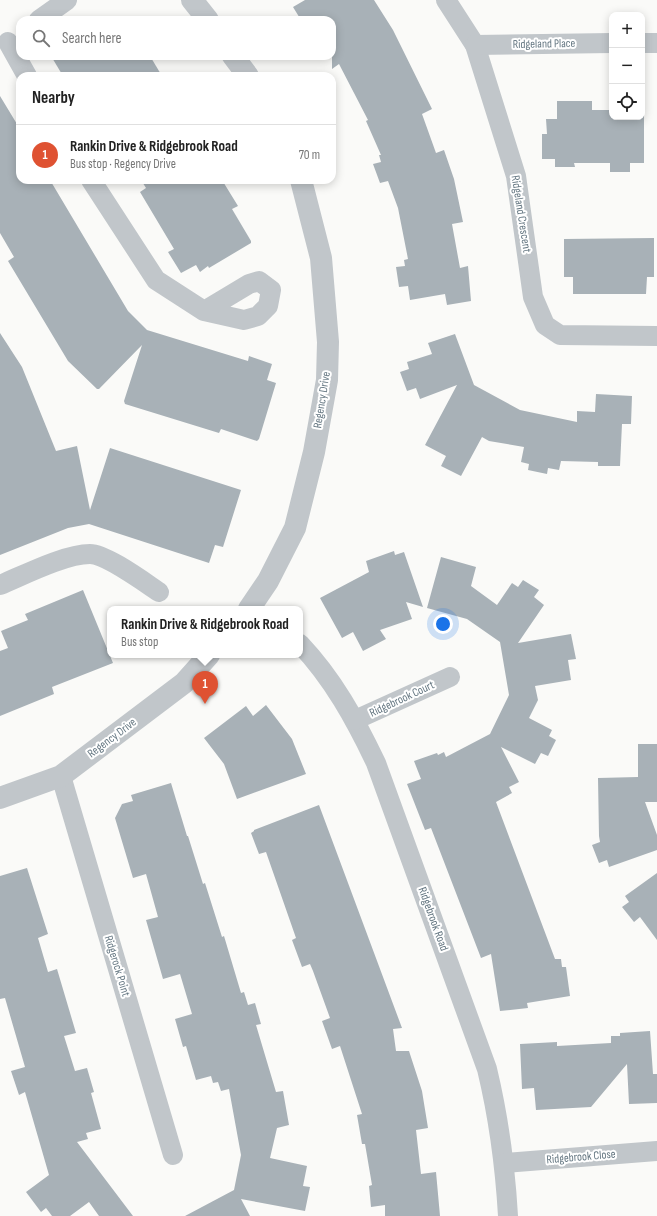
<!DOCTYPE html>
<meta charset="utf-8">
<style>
body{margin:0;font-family:"Sofia Sans Condensed",sans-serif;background:#f2f2f2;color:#222}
.controls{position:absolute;right:12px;top:12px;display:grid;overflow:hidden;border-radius:8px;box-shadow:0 2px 10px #0003}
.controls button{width:36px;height:36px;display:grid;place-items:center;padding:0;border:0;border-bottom:1px solid #e0e0e0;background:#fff;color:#222;font:20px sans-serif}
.you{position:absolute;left:443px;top:624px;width:14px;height:14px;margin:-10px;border:3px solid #fff;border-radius:50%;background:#1a73e8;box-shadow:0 0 0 6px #1a73e833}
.badge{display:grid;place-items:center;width:26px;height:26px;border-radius:50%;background:#df5232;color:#fff;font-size:13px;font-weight:700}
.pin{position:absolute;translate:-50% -33px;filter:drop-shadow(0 1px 2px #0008)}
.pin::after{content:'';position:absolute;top:21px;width:14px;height:12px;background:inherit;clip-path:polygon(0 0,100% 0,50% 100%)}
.popup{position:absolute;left:107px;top:606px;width:196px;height:52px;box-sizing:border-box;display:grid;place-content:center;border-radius:8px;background:#fff;filter:drop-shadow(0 1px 3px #0005);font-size:13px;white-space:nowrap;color:#767676}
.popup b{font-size:15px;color:#222}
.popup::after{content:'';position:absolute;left:50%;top:100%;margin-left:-8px;border:8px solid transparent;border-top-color:#fff}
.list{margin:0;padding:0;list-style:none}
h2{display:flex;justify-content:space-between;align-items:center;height:52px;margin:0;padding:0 16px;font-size:17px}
h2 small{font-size:13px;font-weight:400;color:#767676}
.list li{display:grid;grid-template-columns:26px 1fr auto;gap:12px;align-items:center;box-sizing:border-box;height:60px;padding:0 16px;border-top:1px solid #e0e0e0}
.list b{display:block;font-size:15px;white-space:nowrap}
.list p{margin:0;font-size:13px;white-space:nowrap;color:#767676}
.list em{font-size:13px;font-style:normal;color:#767676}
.icon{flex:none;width:22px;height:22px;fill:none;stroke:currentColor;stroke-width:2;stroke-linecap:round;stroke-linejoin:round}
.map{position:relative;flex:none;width:657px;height:1216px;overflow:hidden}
.search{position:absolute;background:#fff;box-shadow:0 2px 10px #0003;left:16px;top:16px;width:320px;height:44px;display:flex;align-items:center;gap:10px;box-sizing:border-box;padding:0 14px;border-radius:12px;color:#767676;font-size:15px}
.panel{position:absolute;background:#fff;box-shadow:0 2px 10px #0003;left:16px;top:72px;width:320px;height:112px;border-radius:12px}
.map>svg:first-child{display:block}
.building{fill:#a8b1b7}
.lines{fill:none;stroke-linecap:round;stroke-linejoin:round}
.minor{stroke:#c1c6ca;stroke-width:20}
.tertiary{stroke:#c1c6ca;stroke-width:22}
.labels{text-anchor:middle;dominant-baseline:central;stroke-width:4;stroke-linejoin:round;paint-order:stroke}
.street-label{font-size:12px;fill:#657782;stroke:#fff}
</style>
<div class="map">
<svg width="657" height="1216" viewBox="0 0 657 1216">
<rect width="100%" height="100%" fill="#fafaf8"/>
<!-- building -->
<g class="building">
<polygon points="305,0 374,0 393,30 432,109 422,114 436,153 444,150 454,179 463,222 452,224 460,268 468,266 471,301 447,305 445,294 410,300 408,286 399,287 396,267 405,266 404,260 408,259 398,208 388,181 380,183 373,164 381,162 379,155 381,155 366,121 368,120 339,64 332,69 332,20 301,20 293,7"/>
<polygon points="51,56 150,56 162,76 63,76"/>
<polygon points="0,96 20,129 20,180 50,180 128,311 147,330 248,361 249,356 272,364 267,380 276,383 259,439 257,441 221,429 219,433 125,404 124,401 142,345 99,389 97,389 68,361 8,261 14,257 0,233"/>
<polygon points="557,101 592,101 592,110 612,110 612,117 642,117 642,110 644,110 644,163 630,163 630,172 610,172 610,163 574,163 575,167 555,167 555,159 542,159 542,134 547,134 546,119 557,119"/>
<polygon points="141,180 222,180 238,206 232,209 251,241 251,243 209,268 208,266 200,272 196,265 181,273 168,252 174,249 140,192 146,188"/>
<polygon points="654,238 654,277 647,277 646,294 573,294 573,277 564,277 564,239"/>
<polygon points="0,333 22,367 56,451 77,446 90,510 110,448 241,490 223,547 215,545 209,563 89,524 68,528 0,555"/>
<polygon points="455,334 474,385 520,410 577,422 577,411 595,412 596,394 632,396 631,424 622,424 620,466 598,466 598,462 561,461 559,470 548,468 547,474 528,470 529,464 521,462 524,447 489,441 482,437 461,476 441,466 446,456 425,445 457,385 420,399 416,388 407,391 400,372 409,369 407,362 432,354 428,343"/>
<polygon points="394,551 395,555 404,552 423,607 406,602 412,619 380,630 386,639 363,651 353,632 342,638 320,598 369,572 366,561"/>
<polygon points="441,557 476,567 471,586 497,605 512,583 518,587 523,580 539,590 534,597 544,605 518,643 571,634 576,659 568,660 571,680 535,686 538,700 529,718 552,730 549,736 556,740 548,756 541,753 535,764 501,747 519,782 509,787 512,793 496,802 555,959 561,959 562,967 566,967 570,996 527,1003 528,1008 500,1011 491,954 481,958 431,828 425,830 407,784 421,779 414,761 437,753 438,755 444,752 446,757 490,734 509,695 500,642 467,619 427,608"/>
<polygon points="83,590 113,663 52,687 54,694 0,716 0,651 8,648 1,631 28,620 25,614"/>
<polygon points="266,705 292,739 306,774 237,799 224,764 204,738 246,706 253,716"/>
<polygon points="638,744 657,744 657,802 645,802 657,835 657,850 609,867 607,860 599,863 592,845 600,842 599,836 598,778 638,777"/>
<polygon points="171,783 187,836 188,836 203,884 205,883 222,937 224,936 241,993 244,992 248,1005 255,1003 261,1024 256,1025 276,1092 283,1091 289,1125 277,1128 270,1158 307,1166 303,1186 310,1187 305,1211 241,1199 250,1216 185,1216 234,1190 241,1155 229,1089 221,1091 218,1082 213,1083 211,1076 196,1080 186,1046 183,1047 175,1019 192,1014 180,974 163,979 146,920 158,917 146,874 133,878 115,818 122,804 133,801 131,795"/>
<polygon points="319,805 402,1028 393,1029 396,1051 409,1051 422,1091 428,1128 416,1130 421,1174 436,1172 440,1216 385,1216 385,1205 371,1207 369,1186 372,1185 365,1144 362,1144 357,1115 362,1114 340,1046 332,1049 322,1021 330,1018 313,971 310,964 302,967 292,940 296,938 266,852 259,854 251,833 254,831 254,830"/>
<polygon points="27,868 48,934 38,938 48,972 57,969 76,1033 64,1036 75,1071 87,1068 94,1092 91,1093 101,1129 86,1133 88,1139 77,1142 133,1216 99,1216 89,1202 70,1216 52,1216 46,1208 41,1212 26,1192 49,1175 25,1092 19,1095 11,1071 25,1067 5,998 0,999 0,876"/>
<polygon points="657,873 657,940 640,917 634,922 622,907 629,902 625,896"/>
<polygon points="650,1031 653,1074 657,1074 657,1103 629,1104 627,1064 591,1107 536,1110 534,1088 522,1089 520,1044 557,1042 557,1046 611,1043 611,1036 620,1036 620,1033"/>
</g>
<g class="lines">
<!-- minor -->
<g class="minor">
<polyline points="446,0 475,45 516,176 533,297 545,325 560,335 657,336"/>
<polyline points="39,20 67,0"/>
<polyline points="8,42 27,76"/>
<polyline points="642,43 657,43"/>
<polyline points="475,45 612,43"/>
<polyline points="91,180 156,280 204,311 244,320 258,316 268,306 271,290 259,281 249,284 204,311"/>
<path d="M0,585C24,575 65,554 90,554C106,554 144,582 159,592"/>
<path d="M300,644C333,679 355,719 376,763L487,1069C499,1119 505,1164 508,1216"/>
<polyline points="355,720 450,677"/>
<polyline points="61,776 173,1155"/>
<polyline points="505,1163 657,1151"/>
</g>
<!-- tertiary -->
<g class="tertiary">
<polyline points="192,0 208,20"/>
<polyline points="233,56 248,76"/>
<polyline points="249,609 268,581 295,528 314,452 327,380 328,342 321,258 301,180"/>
<polyline points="0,798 61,776 184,683 209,655"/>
</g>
</g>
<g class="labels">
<!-- street labels -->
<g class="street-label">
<text transform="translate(544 44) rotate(-1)">Ridgeland Place</text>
<text transform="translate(521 214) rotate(81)">Ridgeland Crescent</text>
<text transform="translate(322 400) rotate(-81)">Regency Drive</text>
<text transform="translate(402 699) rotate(-25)">Ridgebrook Court</text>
<text transform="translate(112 738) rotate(-37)">Regency Drive</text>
<text transform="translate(433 919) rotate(70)">Ridgebrook Road</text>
<text transform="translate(117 966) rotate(73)">Ridgerock Point</text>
<text transform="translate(581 1157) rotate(-5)">Ridgebrook Close</text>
</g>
</g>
</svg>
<div class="controls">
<button>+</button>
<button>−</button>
<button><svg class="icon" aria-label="locate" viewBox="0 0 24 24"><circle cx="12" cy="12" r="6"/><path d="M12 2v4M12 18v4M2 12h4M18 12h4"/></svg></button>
</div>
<div class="you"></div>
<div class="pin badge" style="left:205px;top:704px">1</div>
<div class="popup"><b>Rankin Drive &amp; Ridgebrook Road</b>Bus stop</div>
<div class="search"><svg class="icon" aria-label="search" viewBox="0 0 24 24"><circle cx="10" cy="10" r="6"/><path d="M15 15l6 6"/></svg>Search here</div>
<section class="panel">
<h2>Nearby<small></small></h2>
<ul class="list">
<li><span class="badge">1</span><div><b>Rankin Drive &amp; Ridgebrook Road</b><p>Bus stop · Regency Drive</p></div><em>70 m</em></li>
</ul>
</section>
</div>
